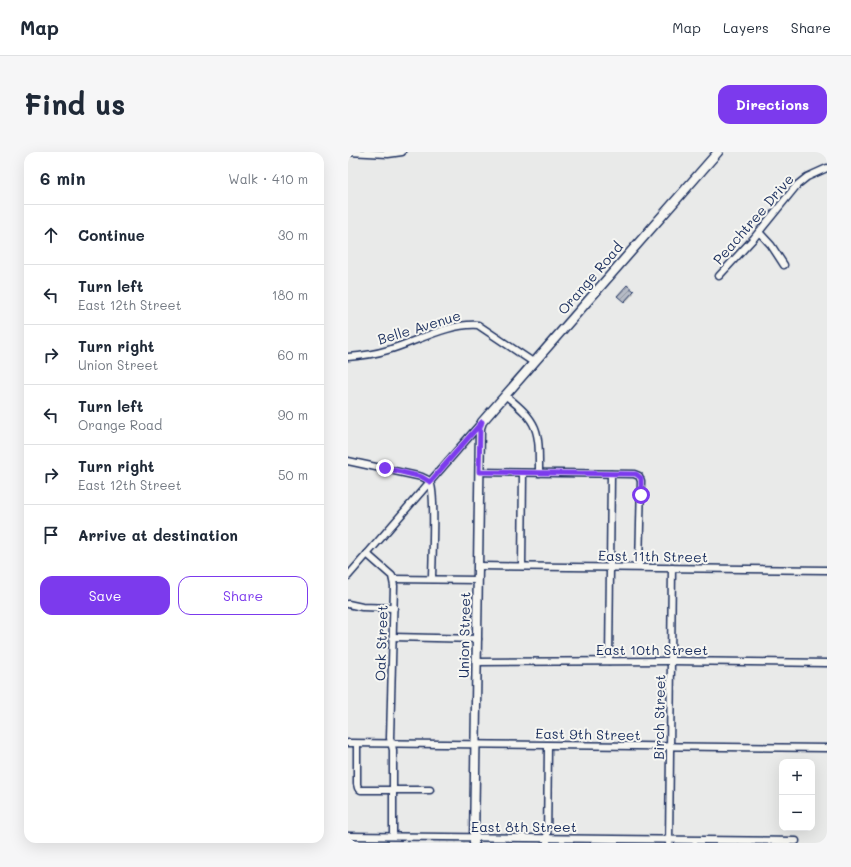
<!DOCTYPE html>
<meta charset="utf-8">
<style>
body{margin:0;font-family:Mali,sans-serif;background:#f6f6f7;color:#1f2937}
.controls{position:absolute;right:12px;bottom:12px;display:grid;overflow:hidden;border-radius:8px;box-shadow:0 4px 16px #0002}
.controls button{width:36px;height:36px;display:grid;place-items:center;padding:0;border:0;border-bottom:1px solid #e0e1e3;background:#fff;color:#1f2937;font:20px sans-serif}
.stop{position:absolute;width:12px;height:12px;margin:-9px;border:3px solid #7c3aed;border-radius:50%;background:#fff}
.stop.end{background:#7c3aed;border-color:#fff;box-shadow:0 1px 4px #0008}
.list{margin:0;padding:0;list-style:none}
h2{display:flex;justify-content:space-between;align-items:center;height:52px;margin:0;padding:0 16px;font-size:17px}
h2 small{font-size:13px;font-weight:400;color:#747a83}
.list li{display:grid;grid-template-columns:26px 1fr auto;gap:12px;align-items:center;box-sizing:border-box;height:60px;padding:0 16px;border-top:1px solid #e0e1e3}
.list b{display:block;font-size:15px;white-space:nowrap}
.list p{margin:0;font-size:13px;white-space:nowrap;color:#747a83}
.list em{font-size:13px;font-style:normal;color:#747a83}
.actions{display:flex;gap:8px;padding:12px 16px}
.actions a{flex:1;padding:9px 0;border:1px solid #7c3aed;border-radius:12px;text-align:center;font-size:14px;color:#7c3aed}
.actions .main{background:#7c3aed;color:#fff}
.icon{flex:none;width:22px;height:22px;fill:none;stroke:currentColor;stroke-width:2;stroke-linecap:round;stroke-linejoin:round}
.map{position:relative;flex:none;width:479px;height:691px;overflow:hidden;border-radius:12px}
header{display:flex;align-items:center;gap:24px;box-sizing:border-box;height:56px;padding:0 20px;background:#fff;border-bottom:1px solid #e0e1e3}
header strong{font-size:19px}
nav{display:flex;gap:22px;margin-inline-start:auto;font-size:14px}
.intro{display:flex;align-items:center;justify-content:space-between;box-sizing:border-box;height:96px;padding:0 24px}
h1{margin:0;font-size:28px}
.button{padding:10px 18px;border-radius:12px;background:#7c3aed;color:#fff;font-size:14px;font-weight:700}
main{display:flex;gap:24px;padding:0 24px}
aside{flex:1;background:#fff;border-radius:12px;box-shadow:0 4px 16px #0002}
.map>svg:first-child{display:block}
.industrial{fill:url(#industrial-grid)}
.shadow{fill:#0003}
.building{fill:url(#building-hatch);stroke:#1b2f5e}
.lines{fill:none;stroke-linecap:round;stroke-linejoin:round}
.minor-casing{stroke:#1b2f5e;stroke-width:9}
.major-casing{stroke:#1b2f5e;stroke-width:11}
.minor{stroke:#f6f6f2;stroke-width:6}
.major{stroke:#f6f6f2;stroke-width:8}
.route{stroke:#7c3aed;stroke-width:5}
.labels{text-anchor:middle;dominant-baseline:central;stroke-width:4;stroke-linejoin:round;paint-order:stroke}
.street-label{font-size:14px;fill:#1b2f5e;stroke:#f6f6f2}
</style>
<header>
<strong>Map</strong>
<nav><a>Map</a><a>Layers</a><a>Share</a></nav>
</header>
<div class="intro"><h1>Find us</h1><a class="button">Directions</a></div>
<main>
<aside>
<h2>6 min<small>Walk · 410 m</small></h2>
<ul class="list">
<li><svg class="icon" aria-label="ahead" viewBox="0 0 24 24"><path d="M12 20V5M6 11l6-6 6 6"/></svg><div><b>Continue</b></div><em>30 m</em></li>
<li><svg class="icon" aria-label="left" viewBox="0 0 24 24"><path d="M17 20v-9H6M10 6l-5 5 5 5"/></svg><div><b>Turn left</b><p>East 12th Street</p></div><em>180 m</em></li>
<li><svg class="icon" aria-label="right" viewBox="0 0 24 24"><path d="M7 20v-9h11M14 6l5 5-5 5"/></svg><div><b>Turn right</b><p>Union Street</p></div><em>60 m</em></li>
<li><svg class="icon" aria-label="left" viewBox="0 0 24 24"><path d="M17 20v-9H6M10 6l-5 5 5 5"/></svg><div><b>Turn left</b><p>Orange Road</p></div><em>90 m</em></li>
<li><svg class="icon" aria-label="right" viewBox="0 0 24 24"><path d="M7 20v-9h11M14 6l5 5-5 5"/></svg><div><b>Turn right</b><p>East 12th Street</p></div><em>50 m</em></li>
<li><svg class="icon" aria-label="arrive" viewBox="0 0 24 24"><path d="M6 21V4h12l-3 4 3 4H6"/></svg><div><b>Arrive at destination</b></div></li>
</ul>
<div class="actions"><a class="main">Save</a><a>Share</a></div>
</aside>
<div class="map">
<svg width="479" height="691" viewBox="0 0 479 691">
<defs>
<pattern id="industrial-grid" width="8" height="8" patternUnits="userSpaceOnUse"><rect width="8" height="8" fill="#dadcde"/><path d="M0 4h8M4 0v8" fill="none" stroke="#babdc1"/></pattern>
<pattern id="building-hatch" width="6" height="6" patternUnits="userSpaceOnUse"><rect width="6" height="6" fill="#b6bbc6"/><path d="M-1 1l2-2M0 6l6-6M5 7l2-2" fill="none" stroke="#9398a4"/></pattern>
</defs>
<rect width="100%" height="100%" fill="#e9eae9"/>
<filter id="ink" filterUnits="userSpaceOnUse"><feTurbulence type="fractalNoise" baseFrequency=".025" numOctaves="2"/><feDisplacementMap in="SourceGraphic" scale="8" xChannelSelector="R" yChannelSelector="G"/><feConvolveMatrix kernelMatrix="1 2 1 2 8 2 1 2 1" color-interpolation-filters="sRGB"/></filter>
<g filter="url(#ink)">
<!-- industrial -->
<polygon class="industrial" points="78,688 170,690 170,691 78,691"/>
<!-- shadow -->
<polygon class="shadow" points="279,135 286,141 278,150 271,144"/>
<!-- building -->
<polygon class="building" points="279,133 286,139 276,150 269,144"/>
<g class="lines">
<defs>
<g id="minor">
<polyline points="0,0 40,2 54,0"/>
<polyline points="411,80 423,93 436,113"/>
<polyline points="371,124 406,86 449,33 459,25 479,16"/>
<path d="M0,205C14,204 27,202 40,198C68,190 100,171 130,173L185,210"/>
<path d="M157,243C192,271 191,278 191,321"/>
<path d="M0,309L74,325C77,326 80,328 82,330C88,341 84,411 84,427"/>
<polyline points="131,320 286,322 291,324 293,329 291,415"/>
<polyline points="19,402 44,424 46,434 42,586 45,598 45,684"/>
<polyline points="130,414 479,418"/>
<polyline points="174,414 175,321"/>
<polyline points="0,424 133,271"/>
<polyline points="45,427 130,428"/>
<polyline points="0,452 14,455 46,456"/>
<polyline points="45,485 130,487"/>
<polyline points="261,509 263,322"/>
<polyline points="129,510 324,509 479,511"/>
<polyline points="0,591 479,596"/>
<polyline points="9,592 9,632 10,636 13,638 82,638"/>
<polyline points="0,684 448,689"/>
<polyline points="199,691 200,594"/>
<polyline points="321,691 324,416"/>
</g>
<polyline id="major" points="126,691 132,276 134,270 370,0"/>
</defs>
<!-- minor casing -->
<use href="#minor" class="minor-casing"/>
<!-- major casing -->
<use href="#major" class="major-casing"/>
<!-- minor -->
<use href="#minor" class="minor"/>
<!-- major -->
<use href="#major" class="major"/>
</g>
</g>
<g class="lines" filter="url(#ink)">
<!-- route -->
<polyline class="route" points="37,316 74,325 82,330 134,270 132,276 131,320 288,322 293,326 293,343"/>
</g>
<g class="labels">
<!-- street labels -->
<g class="street-label">
<text transform="translate(405 67) rotate(-49)">Peachtree Drive</text>
<text transform="translate(242 126) rotate(-49)">Orange Road</text>
<text transform="translate(71 175) rotate(-17)">Belle Avenue</text>
<text transform="translate(305 404) rotate(1)">East 11th Street</text>
<text transform="translate(116 483) rotate(-89)">Union Street</text>
<text transform="translate(33 491) rotate(-88)">Oak Street</text>
<text x="304" y="497">East 10th Street</text>
<text transform="translate(311 565) rotate(-89)">Birch Street</text>
<text transform="translate(240 582) rotate(1)">East 9th Street</text>
<text x="176" y="674">East 8th Street</text>
</g>
</g>
</svg>
<div class="controls">
<button>+</button>
<button>−</button>
</div>
<div class="stop" style="left:293px;top:343px"></div>
<div class="stop end" style="left:37px;top:316px"></div>
</div>
</main>
